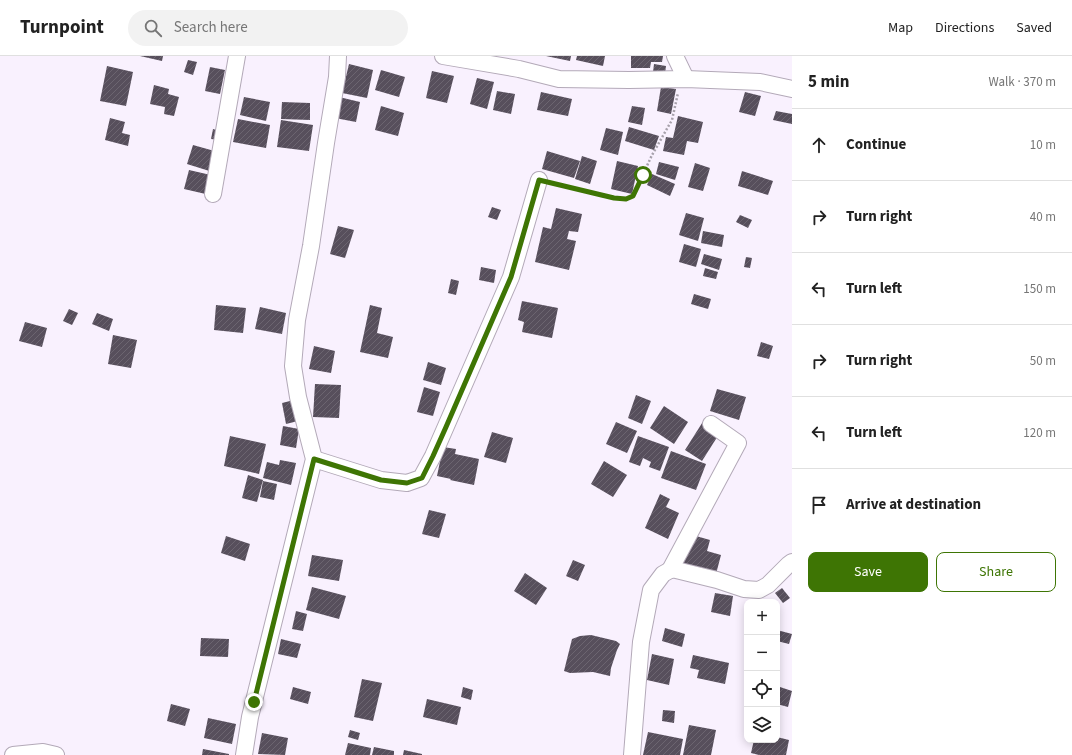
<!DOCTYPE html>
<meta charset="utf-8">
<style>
body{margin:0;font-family:"Source Sans 3",sans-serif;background:#f2f2f2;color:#222}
.controls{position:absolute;right:12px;bottom:12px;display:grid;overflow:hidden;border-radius:8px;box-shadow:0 2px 10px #0003}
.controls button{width:36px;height:36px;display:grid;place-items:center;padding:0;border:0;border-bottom:1px solid #e0e0e0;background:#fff;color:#222;font:20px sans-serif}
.stop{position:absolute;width:12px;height:12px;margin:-9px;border:3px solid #3e7504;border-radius:50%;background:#fff}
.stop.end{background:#3e7504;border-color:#fff;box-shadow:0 1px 4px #0008}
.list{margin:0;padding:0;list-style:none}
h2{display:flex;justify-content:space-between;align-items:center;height:52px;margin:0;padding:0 16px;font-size:17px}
h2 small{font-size:13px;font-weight:400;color:#767676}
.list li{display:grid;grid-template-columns:26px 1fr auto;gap:12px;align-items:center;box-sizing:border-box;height:72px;padding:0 16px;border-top:1px solid #e0e0e0}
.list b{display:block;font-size:15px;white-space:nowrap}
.list em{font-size:13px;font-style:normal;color:#767676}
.actions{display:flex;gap:8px;padding:12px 16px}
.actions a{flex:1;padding:9px 0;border:1px solid #3e7504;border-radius:8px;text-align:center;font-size:14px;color:#3e7504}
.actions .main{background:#3e7504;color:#fff}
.icon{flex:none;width:22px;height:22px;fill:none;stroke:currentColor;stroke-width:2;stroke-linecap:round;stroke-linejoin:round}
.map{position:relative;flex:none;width:792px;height:699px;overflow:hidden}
header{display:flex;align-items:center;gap:24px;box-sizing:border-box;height:56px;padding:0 20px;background:#fff;border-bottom:1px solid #e0e0e0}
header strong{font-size:19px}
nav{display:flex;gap:22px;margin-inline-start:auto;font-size:14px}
.search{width:280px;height:36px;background:#f2f2f2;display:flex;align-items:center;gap:10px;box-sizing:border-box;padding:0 14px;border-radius:22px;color:#767676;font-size:15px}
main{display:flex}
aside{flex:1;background:#fff}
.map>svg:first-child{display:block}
.building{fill:url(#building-hatch)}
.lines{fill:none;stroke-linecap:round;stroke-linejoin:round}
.street-casing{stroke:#b3a9b8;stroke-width:18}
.path{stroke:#a7a1ab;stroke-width:2.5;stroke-dasharray:2 2;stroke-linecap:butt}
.street{stroke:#fff;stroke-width:16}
.route{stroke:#3e7504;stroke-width:5}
</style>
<header>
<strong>Turnpoint</strong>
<div class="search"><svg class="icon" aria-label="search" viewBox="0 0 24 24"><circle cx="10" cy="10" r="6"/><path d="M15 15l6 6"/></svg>Search here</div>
<nav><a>Map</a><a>Directions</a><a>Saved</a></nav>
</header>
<main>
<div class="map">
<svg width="792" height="699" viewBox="0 0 792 699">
<defs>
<pattern id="building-hatch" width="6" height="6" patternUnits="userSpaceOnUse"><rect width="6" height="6" fill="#574f5c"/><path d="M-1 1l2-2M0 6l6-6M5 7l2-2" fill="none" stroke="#6c6570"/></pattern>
</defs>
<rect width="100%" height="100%" fill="#f9f1fe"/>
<!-- building -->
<g class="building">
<polygon points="140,0 163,0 162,5"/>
<polygon points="546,0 571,0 570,5"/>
<polygon points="577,0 605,0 603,10 576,4"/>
<polygon points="631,0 663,0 662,6 651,6 650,12 631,12"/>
<polygon points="188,4 197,6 193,19 184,16"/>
<polygon points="349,8 373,14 367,42 342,37"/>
<polygon points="654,8 666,10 665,18 653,16"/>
<polygon points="107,10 133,16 126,50 100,45"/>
<polygon points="210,11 225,14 220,38 205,35"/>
<polygon points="381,14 405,21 399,41 375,34"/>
<polygon points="432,15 454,20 447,47 426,42"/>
<polygon points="477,22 494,26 487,53 470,48"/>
<polygon points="154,29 169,33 168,38 179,41 174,60 164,58 165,51 150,48"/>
<polygon points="661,31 676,33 671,58 657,55"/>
<polygon points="497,35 515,38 511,58 493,54"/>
<polygon points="541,36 572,43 568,60 537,54"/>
<polygon points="745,36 761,40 755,60 739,56"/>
<polygon points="244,41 270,46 266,65 240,59"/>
<polygon points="339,41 360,46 356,66 335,62"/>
<polygon points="282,46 310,47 310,64 281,63"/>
<polygon points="381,50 404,57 398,80 375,74"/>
<polygon points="632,50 645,52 642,69 628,66"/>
<polygon points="776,55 792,58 792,68 773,64"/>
<polygon points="678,60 703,66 698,87 687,85 684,99 663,95 666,81 673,82"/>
<polygon points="110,62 125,66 122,77 130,79 128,90 105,84"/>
<polygon points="238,63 270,69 266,92 233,86"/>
<polygon points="281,64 313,69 309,95 277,91"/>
<polygon points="629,71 659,80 654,94 625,85"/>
<polygon points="606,72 623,76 618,99 600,94"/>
<polygon points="213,73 221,75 219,84 211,83"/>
<polygon points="193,89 225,98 219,118 187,108"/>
<polygon points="547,95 580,105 574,122 542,113"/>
<polygon points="582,100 597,105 590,128 575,123"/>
<polygon points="617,105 638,110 632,138 611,133"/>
<polygon points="659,106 679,111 675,124 656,118"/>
<polygon points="695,107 710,112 703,135 688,131"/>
<polygon points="189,114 215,120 210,139 184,133"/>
<polygon points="742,115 773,125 768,139 738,130"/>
<polygon points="652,118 675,128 670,140 647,129"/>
<polygon points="492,151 501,154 497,164 488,161"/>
<polygon points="556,152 582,158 578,176 569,175 567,183 576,185 569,214 535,206 543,171 551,173"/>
<polygon points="686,157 704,162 698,185 679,179"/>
<polygon points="740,159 752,164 748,172 736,166"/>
<polygon points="338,170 354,174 345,202 330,198"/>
<polygon points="703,175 724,179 722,191 701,187"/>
<polygon points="684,188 701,193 696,211 679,206"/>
<polygon points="704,198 722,203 719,214 701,208"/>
<polygon points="746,201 752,202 750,212 744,211"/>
<polygon points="481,211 496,214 494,227 479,224"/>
<polygon points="705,212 718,216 716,223 703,220"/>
<polygon points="451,223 459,225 456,239 448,237"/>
<polygon points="694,238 711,243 708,253 691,248"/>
<polygon points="522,245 558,252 552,282 522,276 524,266 518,264"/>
<polygon points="216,249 246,252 243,277 214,274"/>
<polygon points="370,249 382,252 377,277 393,281 388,302 360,296"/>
<polygon points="260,251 286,257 282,278 255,273"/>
<polygon points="69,253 78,257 72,269 63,265"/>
<polygon points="97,257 113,263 109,275 92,268"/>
<polygon points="25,266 47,272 42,291 19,285"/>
<polygon points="113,279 137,284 131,312 108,308"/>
<polygon points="761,286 773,290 769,303 757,300"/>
<polygon points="314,290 335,295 331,317 309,313"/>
<polygon points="428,306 446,312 441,329 423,324"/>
<polygon points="315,328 341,329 339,362 313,361"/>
<polygon points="424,331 440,336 433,360 417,356"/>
<polygon points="717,333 746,341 739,364 710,355"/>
<polygon points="636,339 651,345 642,368 628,362"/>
<polygon points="294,344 298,365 286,368 282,347"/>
<polygon points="664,350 688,366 674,388 650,372"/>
<polygon points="704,364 721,375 702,405 685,394"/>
<polygon points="616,366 637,375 627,397 606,388"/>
<polygon points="283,370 299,373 296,392 280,389"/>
<polygon points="492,376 513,382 506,407 484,401"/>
<polygon points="230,380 266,388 259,418 224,410"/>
<polygon points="638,380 669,391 660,415 649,411 651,406 643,402 640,410 629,406"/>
<polygon points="443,391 456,393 455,398 479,403 474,429 450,424 451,423 437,420"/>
<polygon points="671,395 706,408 696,434 661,422"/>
<polygon points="280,404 296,407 291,429 263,422 267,406 279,409"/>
<polygon points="604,405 627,419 613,441 591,428"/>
<polygon points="248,419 263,424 257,446 242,442"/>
<polygon points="263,425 277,428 274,444 260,441"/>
<polygon points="660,438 670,443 666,451 679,457 668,483 645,472"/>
<polygon points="429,454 446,458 439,482 422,478"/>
<polygon points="682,476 710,484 707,495 721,499 716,518 674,506"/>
<polygon points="226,480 250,488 245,505 221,497"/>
<polygon points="312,499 343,504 339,525 308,520"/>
<polygon points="573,504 585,509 578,525 566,520"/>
<polygon points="525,517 547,532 536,549 514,535"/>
<polygon points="312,531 346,540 339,563 306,554"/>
<polygon points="782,532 790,542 783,547 775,537"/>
<polygon points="715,537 733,540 730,560 711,556"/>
<polygon points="296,555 307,558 303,575 292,573"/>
<polygon points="665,572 685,578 682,591 662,585"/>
<polygon points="777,574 792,578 789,588 777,585"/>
<polygon points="591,579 616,585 620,588 617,594 611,612 610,620 593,616 570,617 564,615 572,583 580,580"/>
<polygon points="201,582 229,583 228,601 200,600"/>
<polygon points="281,583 301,588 297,602 278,598"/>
<polygon points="652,598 674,603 669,629 647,624"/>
<polygon points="693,599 729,607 725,628 697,622 699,614 690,612"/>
<polygon points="362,623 382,627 373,665 354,661"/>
<polygon points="777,630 792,635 788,651 777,648"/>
<polygon points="293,631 311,636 308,648 290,643"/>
<polygon points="463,631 473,634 471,644 461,641"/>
<polygon points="427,643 461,651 457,669 423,661"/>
<polygon points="171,648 190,653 185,670 167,665"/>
<polygon points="663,654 675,655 674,667 662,665"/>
<polygon points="208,662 236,668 232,688 204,682"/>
<polygon points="689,669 716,674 711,699 683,699"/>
<polygon points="350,674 360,677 358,684 348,681"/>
<polygon points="648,676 683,683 680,699 643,699"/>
<polygon points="262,677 288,682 285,699 258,698"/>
<polygon points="777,681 789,684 786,699 759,699 751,697 754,684 777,684"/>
<polygon points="348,687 371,692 370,699 345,699"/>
<polygon points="374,691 394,695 394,699 372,699"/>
<polygon points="203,693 229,698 229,699 202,699"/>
<polygon points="404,694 422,698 422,699 403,699"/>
</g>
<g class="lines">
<defs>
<g id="street">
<polyline points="443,0 519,13 559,23 629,24 686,23 760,26 792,33"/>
<polyline points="675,0 686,23"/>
<polyline points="213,138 237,0"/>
<polyline points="314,403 381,424 407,427 421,422 433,400 511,221 539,124"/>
<polyline points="670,514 738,387 711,368"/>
<polyline points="13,699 43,696 56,699"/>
<polyline points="244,699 250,661 314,403 298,341 293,310 297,264 311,190 326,87 337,21 338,0"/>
<polyline points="632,699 641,586 651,534 663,518 672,513 717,524 744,533 759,534 768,529 788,509 792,506"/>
</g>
</defs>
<!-- street casing -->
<use href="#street" class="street-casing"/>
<!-- path -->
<polyline class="path" points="553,128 614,142 626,143 633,140 652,99 672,64 678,37"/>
<!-- street -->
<use href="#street" class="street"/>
</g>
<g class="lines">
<!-- route -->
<polyline class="route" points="254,646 314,403 381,424 407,427 422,422 433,400 446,371 511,221 539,124 614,142 626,143 633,140 643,119"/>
</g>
</svg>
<div class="controls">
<button>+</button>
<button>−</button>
<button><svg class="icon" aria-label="locate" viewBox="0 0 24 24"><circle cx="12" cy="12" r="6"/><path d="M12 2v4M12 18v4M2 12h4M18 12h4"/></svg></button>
<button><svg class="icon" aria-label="layers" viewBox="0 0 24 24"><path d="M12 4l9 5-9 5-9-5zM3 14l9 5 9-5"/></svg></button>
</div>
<div class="stop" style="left:643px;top:119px"></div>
<div class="stop end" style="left:254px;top:646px"></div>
</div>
<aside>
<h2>5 min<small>Walk · 370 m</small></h2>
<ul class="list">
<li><svg class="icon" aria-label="ahead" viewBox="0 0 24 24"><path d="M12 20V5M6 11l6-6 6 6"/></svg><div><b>Continue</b></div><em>10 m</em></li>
<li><svg class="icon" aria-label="right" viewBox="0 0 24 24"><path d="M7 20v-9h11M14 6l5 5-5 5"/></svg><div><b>Turn right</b></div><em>40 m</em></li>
<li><svg class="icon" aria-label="left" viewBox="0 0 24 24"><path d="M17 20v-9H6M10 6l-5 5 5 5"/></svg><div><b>Turn left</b></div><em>150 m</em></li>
<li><svg class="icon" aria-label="right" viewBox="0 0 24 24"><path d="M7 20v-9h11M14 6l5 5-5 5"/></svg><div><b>Turn right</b></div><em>50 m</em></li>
<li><svg class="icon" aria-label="left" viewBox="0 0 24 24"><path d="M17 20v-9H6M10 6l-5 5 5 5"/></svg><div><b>Turn left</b></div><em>120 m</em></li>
<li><svg class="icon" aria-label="arrive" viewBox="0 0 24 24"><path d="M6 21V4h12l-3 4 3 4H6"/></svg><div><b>Arrive at destination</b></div></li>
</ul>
<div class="actions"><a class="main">Save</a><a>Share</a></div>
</aside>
</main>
